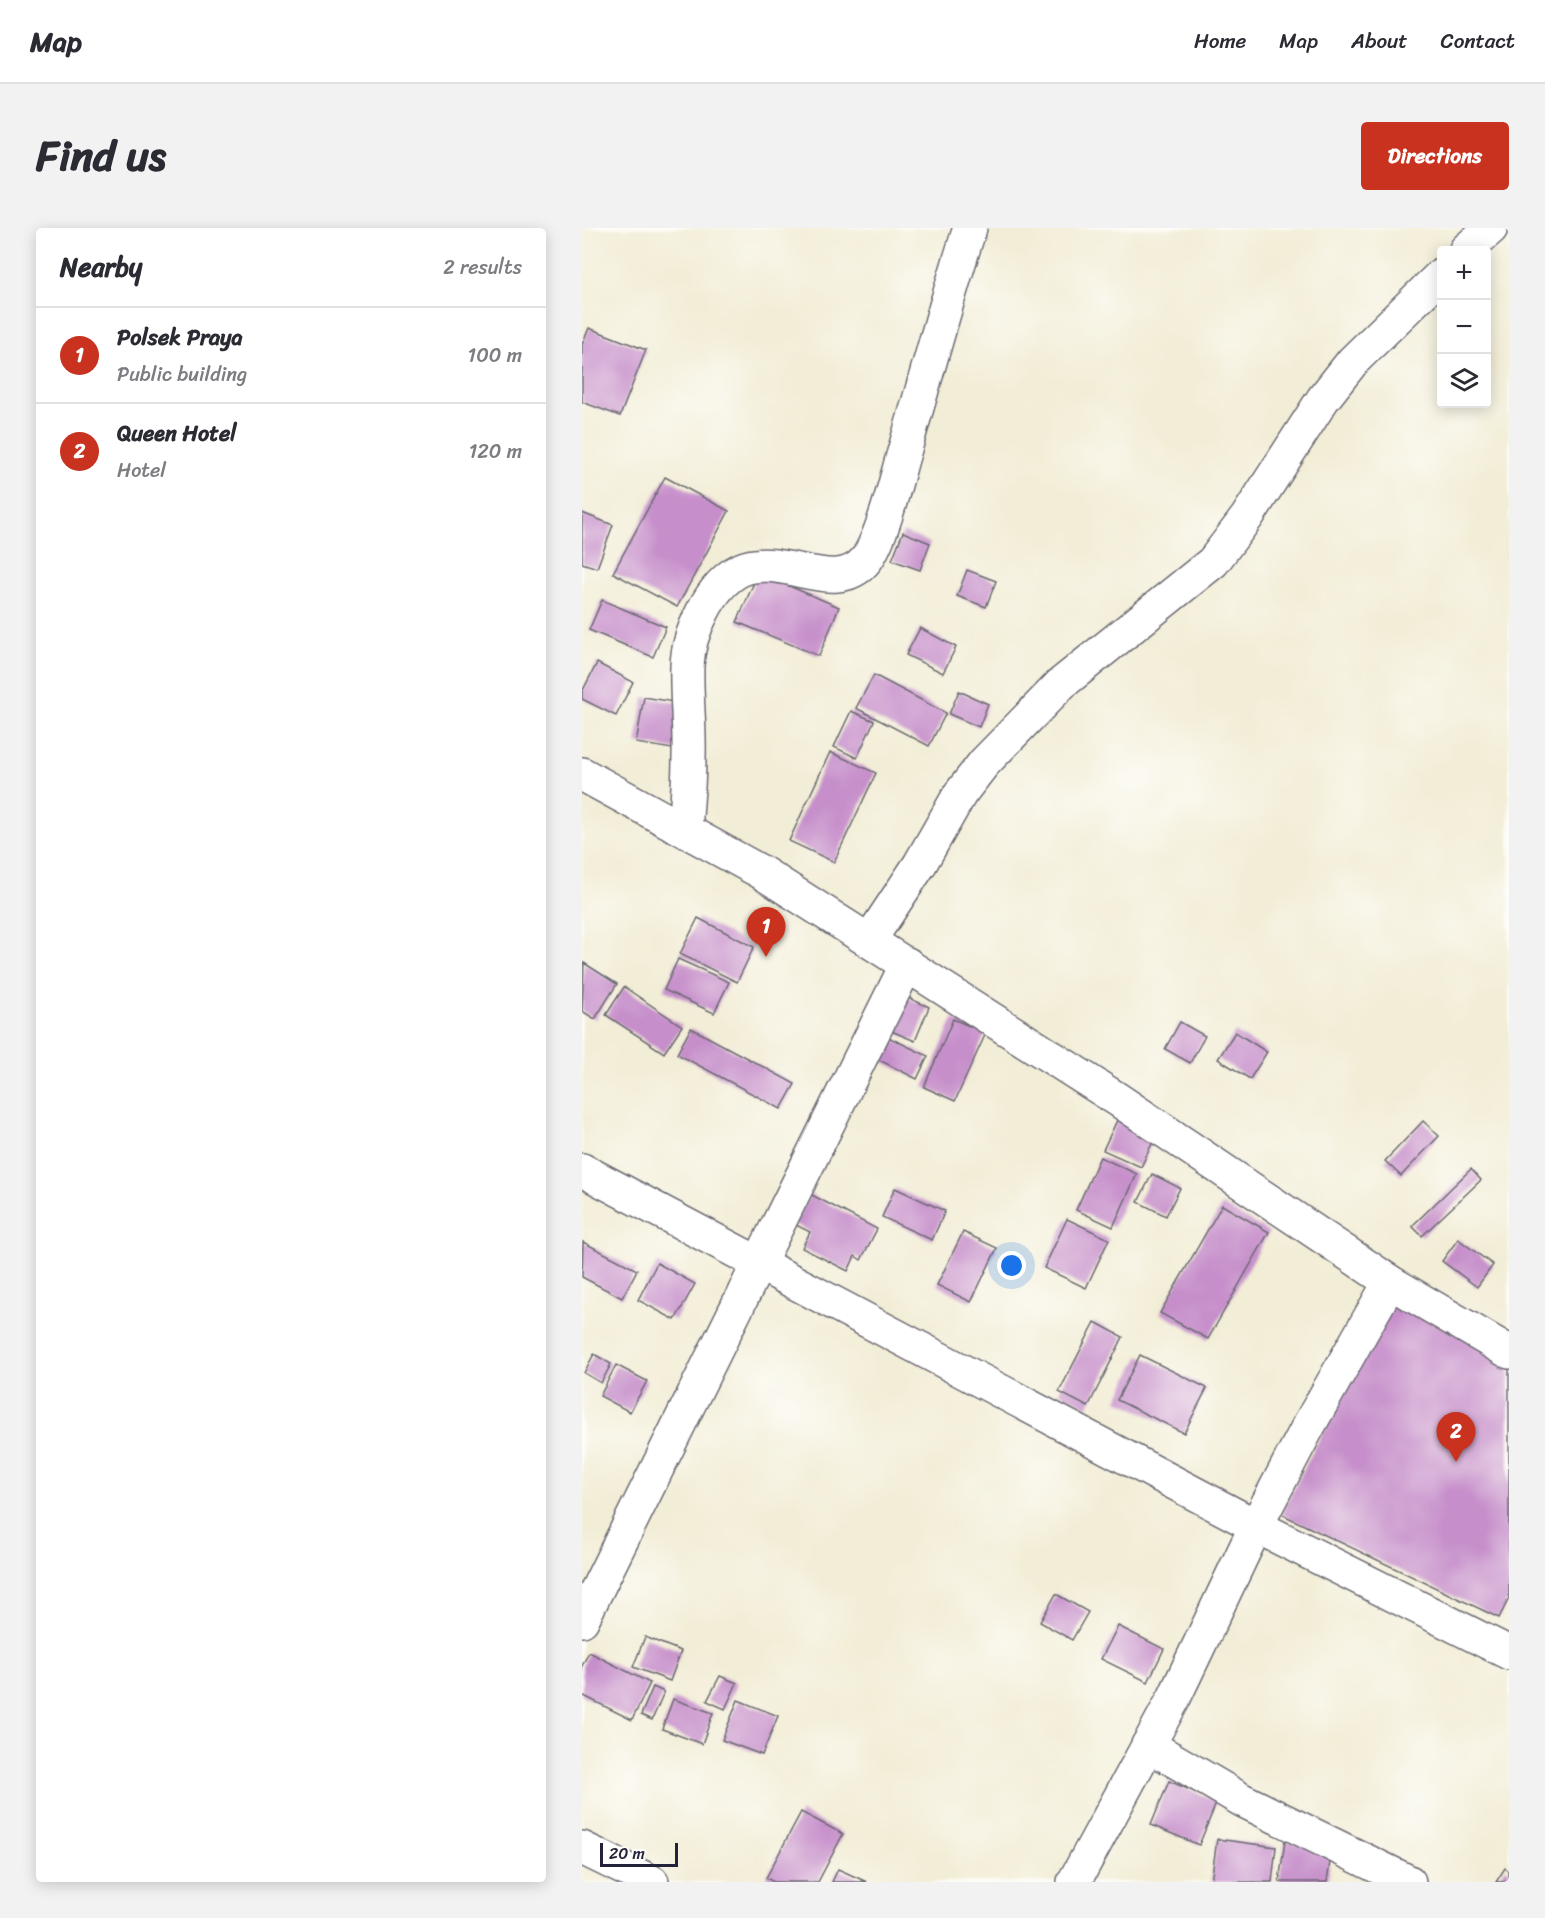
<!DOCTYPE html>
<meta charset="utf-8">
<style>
body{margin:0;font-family:Sriracha,sans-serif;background:#f2f2f3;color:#2b2b33}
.controls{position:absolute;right:18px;top:18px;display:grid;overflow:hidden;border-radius:6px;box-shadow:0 3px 15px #0003}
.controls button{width:54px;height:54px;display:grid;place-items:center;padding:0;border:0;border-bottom:2px solid #e1e1e2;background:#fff;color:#2b2b33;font:30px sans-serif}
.scale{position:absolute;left:18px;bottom:15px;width:78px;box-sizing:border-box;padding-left:6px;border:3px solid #22223b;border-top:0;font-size:16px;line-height:21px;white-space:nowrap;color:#22223b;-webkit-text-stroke:4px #fdfcf7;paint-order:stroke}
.you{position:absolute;left:430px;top:1038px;width:21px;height:21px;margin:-15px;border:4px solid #fff;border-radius:50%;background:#1a73e8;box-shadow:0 0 0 9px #1a73e833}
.badge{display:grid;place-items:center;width:39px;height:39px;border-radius:50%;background:#c8321e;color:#fff;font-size:20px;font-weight:700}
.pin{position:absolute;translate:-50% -50px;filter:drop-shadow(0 2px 3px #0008)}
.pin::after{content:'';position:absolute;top:32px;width:21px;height:18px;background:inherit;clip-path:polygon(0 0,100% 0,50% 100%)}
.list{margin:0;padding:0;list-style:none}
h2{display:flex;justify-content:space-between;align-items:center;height:78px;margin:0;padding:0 24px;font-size:26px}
h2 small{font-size:20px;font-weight:400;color:#7c7c81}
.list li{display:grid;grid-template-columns:39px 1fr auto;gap:18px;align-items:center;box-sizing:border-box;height:96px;padding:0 24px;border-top:2px solid #e1e1e2}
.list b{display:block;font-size:22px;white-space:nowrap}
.list p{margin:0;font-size:20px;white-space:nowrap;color:#7c7c81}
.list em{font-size:20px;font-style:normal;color:#7c7c81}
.icon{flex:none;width:33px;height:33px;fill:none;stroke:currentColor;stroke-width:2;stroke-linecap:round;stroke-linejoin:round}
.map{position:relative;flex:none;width:927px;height:1654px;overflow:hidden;border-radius:6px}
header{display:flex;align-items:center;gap:36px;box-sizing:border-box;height:84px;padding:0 30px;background:#fff;border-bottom:2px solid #e1e1e2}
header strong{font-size:28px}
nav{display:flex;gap:33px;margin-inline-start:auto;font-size:21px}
.intro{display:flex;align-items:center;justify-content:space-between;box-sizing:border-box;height:144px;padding:0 36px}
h1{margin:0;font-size:42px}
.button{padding:15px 27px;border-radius:6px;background:#c8321e;color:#fff;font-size:21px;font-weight:700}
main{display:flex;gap:36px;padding:0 36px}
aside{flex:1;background:#fff;border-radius:6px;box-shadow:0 3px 15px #0003}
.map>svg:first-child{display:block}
.building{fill:#c68eca}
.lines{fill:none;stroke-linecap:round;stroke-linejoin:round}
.minor-casing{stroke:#6b6971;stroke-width:36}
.major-casing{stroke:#6b6971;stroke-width:36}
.minor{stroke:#fff;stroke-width:33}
.major{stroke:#fff;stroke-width:33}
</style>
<header>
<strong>Map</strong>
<nav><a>Home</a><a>Map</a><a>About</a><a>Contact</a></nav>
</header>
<div class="intro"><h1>Find us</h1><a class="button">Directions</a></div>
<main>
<aside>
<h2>Nearby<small>2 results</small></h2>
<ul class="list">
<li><span class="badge">1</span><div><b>Polsek Praya</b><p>Public building</p></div><em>100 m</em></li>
<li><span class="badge">2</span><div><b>Queen Hotel</b><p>Hotel</p></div><em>120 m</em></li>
</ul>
</aside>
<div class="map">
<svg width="927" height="1654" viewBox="0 0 927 1654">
<rect width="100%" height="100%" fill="#fdfcf7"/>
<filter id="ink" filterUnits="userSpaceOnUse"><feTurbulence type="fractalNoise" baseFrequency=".0167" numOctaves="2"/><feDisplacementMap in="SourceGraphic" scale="12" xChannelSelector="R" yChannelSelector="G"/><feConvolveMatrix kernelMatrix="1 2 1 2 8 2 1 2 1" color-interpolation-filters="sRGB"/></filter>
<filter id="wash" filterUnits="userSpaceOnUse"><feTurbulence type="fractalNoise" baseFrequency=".008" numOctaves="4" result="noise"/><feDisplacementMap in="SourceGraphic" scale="24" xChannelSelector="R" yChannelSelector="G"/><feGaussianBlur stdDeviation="1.35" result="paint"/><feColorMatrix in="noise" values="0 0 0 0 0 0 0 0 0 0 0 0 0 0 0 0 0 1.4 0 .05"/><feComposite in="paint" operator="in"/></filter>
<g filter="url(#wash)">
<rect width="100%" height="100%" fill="#f2edd6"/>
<g id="blocks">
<!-- building -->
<g class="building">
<polygon points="7,100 64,122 38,188 0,174 0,117"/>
<polygon points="83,249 147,283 95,379 31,345"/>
<polygon points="0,285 31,297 15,340 0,335"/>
<polygon points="321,304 348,315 338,342 310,332"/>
<polygon points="385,342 414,353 404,379 375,368"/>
<polygon points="176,345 257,379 237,428 155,394"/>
<polygon points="20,372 84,399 71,429 7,402"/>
<polygon points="338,400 374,419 361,445 324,427"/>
<polygon points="15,435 51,454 34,488 0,471 0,464"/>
<polygon points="292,447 364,485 347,518 274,480"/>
<polygon points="377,463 406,476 397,499 367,486"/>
<polygon points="62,469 104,476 96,522 54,515"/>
<polygon points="269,483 292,493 275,530 252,519"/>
<polygon points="248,524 294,545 252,634 207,613"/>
<polygon points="116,690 172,719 155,754 98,726"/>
<polygon points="96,731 147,754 132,785 82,762"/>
<polygon points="2,735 35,756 13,791 0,783"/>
<polygon points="42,759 100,798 82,825 24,787"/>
<polygon points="322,768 347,779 333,813 307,802"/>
<polygon points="371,791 404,805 373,873 342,859"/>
<polygon points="598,794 623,808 608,835 583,821"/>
<polygon points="109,800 213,856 199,881 95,826"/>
<polygon points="653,804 685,824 668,851 636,831"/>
<polygon points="304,808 346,828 335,851 293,830"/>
<polygon points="537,888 575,905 559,939 521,922"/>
<polygon points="841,893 857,908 819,948 803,933"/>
<polygon points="518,929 555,946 531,999 494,982"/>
<polygon points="889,941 899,952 840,1008 830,998"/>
<polygon points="570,946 598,960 584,988 556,974"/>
<polygon points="313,960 363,983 350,1012 300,989"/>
<polygon points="228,966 295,1001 279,1032 273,1028 266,1043 220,1020 228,1004 212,996"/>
<polygon points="640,977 687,1004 626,1111 578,1085"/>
<polygon points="485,991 527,1011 504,1060 462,1040"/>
<polygon points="381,1004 415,1020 389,1074 355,1057"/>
<polygon points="876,1011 911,1037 895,1059 860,1033"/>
<polygon points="1,1014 55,1042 40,1070 0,1049"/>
<polygon points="75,1035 113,1056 93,1092 56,1072"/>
<polygon points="811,1065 927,1132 927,1370 917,1390 699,1286"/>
<polygon points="513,1094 541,1109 506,1179 477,1164"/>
<polygon points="12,1126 29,1136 19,1155 2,1145"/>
<polygon points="558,1127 625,1160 602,1205 535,1172"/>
<polygon points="34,1137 65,1153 48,1184 18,1168"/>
<polygon points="474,1366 506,1384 490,1412 458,1394"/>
<polygon points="536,1398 582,1421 566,1454 519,1431"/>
<polygon points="63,1409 99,1423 88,1453 51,1439"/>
<polygon points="7,1424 68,1455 50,1492 0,1467 0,1438"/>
<polygon points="138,1448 155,1455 143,1481 125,1473"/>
<polygon points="71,1459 82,1464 70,1492 59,1487"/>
<polygon points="91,1471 131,1485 120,1516 80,1501"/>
<polygon points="156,1472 196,1488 180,1527 140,1512"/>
<polygon points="587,1553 635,1573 617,1617 569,1597"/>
<polygon points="219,1584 261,1606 236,1654 192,1654 184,1650"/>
<polygon points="635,1611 694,1619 690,1654 629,1654"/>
<polygon points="703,1613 750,1620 745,1654 697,1654"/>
<polygon points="923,1640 927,1643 927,1654 914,1654"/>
<polygon points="256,1641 285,1654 250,1654"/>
</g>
</g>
</g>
<g filter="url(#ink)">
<use href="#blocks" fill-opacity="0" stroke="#6b6971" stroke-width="1.5"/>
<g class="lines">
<defs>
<g id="minor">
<polyline points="884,22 909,0"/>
<path d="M103,601C105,577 107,553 107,529C108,499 104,468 105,438C106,406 128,357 158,342C199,323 253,369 283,333C299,314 313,256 320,231C343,154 363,76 388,0"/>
<polyline points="287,713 338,636 378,566 402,535 479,456 631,334 665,289 741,171 771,133 860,46"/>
<polyline points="0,942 674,1298 927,1425"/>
<polyline points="0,1392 325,736"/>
<polyline points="566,1517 660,1572 827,1654"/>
<polyline points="0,1620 70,1654"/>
<polyline points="492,1654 592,1470 674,1298 727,1197 808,1054"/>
</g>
<polyline id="major" points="0,546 179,644 535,871 808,1054 927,1124"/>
</defs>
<!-- minor casing -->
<use href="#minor" class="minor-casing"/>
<!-- major casing -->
<use href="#major" class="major-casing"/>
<!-- minor -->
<use href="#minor" class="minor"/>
<!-- major -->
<use href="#major" class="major"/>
</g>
</g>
</svg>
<div class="controls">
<button>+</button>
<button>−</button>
<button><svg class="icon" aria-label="layers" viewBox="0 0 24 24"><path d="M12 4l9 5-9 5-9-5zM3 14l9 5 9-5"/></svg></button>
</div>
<div class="scale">20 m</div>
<div class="you"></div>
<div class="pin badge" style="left:184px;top:729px">1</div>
<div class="pin badge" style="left:874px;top:1234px">2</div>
</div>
</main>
